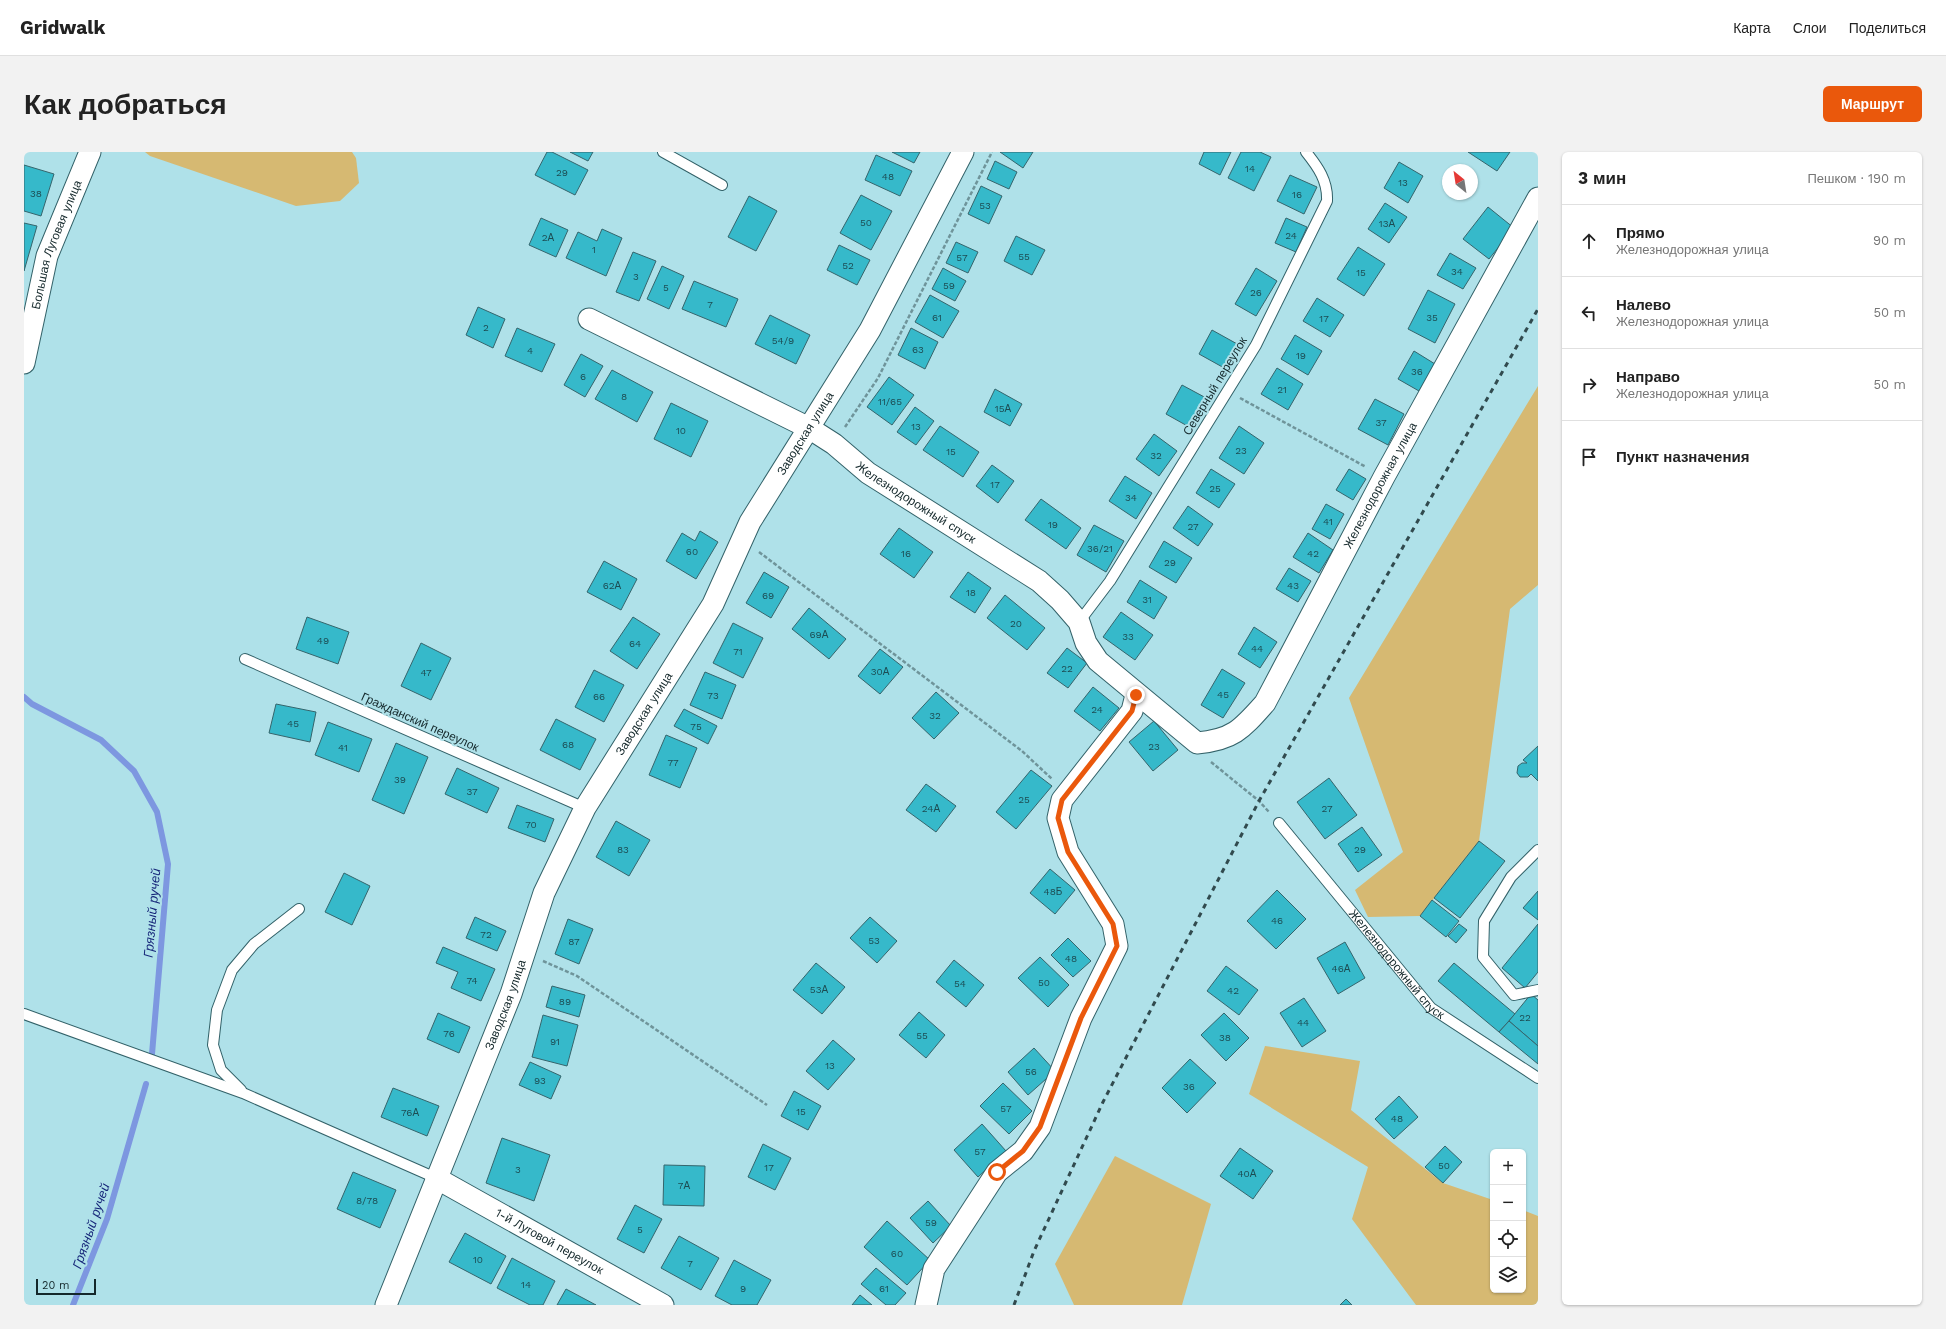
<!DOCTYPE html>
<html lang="ru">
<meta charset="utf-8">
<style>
body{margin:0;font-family:"Work Sans",sans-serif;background:#f2f2f2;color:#222}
.controls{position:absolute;right:12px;bottom:12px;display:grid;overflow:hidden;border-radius:6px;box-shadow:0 1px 3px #0004}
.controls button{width:36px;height:36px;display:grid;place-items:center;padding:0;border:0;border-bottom:1px solid #e0e0e0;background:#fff;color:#222;font:20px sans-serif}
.compass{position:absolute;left:1418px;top:12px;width:36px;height:36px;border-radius:50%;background:#fff;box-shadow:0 1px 3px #0004;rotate:330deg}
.scale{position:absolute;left:12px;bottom:10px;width:60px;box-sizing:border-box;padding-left:4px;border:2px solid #14282b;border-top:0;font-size:11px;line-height:14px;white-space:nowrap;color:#14282b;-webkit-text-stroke:3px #afe1e9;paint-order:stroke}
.stop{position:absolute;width:12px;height:12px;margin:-9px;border:3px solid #ea580c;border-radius:50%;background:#fff}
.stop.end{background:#ea580c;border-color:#fff;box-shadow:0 1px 4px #0008}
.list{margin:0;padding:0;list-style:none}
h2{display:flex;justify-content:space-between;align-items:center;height:52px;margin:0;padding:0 16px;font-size:17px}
h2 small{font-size:13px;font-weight:400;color:#767676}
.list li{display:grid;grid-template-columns:26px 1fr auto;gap:12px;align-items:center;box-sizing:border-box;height:72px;padding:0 16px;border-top:1px solid #e0e0e0}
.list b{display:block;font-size:15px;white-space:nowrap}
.list p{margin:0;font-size:13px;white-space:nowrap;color:#767676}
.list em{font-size:13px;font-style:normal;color:#767676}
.icon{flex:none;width:22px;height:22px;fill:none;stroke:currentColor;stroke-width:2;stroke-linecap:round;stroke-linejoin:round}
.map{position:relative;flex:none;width:1514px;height:1153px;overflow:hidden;border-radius:6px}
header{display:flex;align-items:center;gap:24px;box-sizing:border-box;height:56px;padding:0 20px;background:#fff;border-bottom:1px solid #e0e0e0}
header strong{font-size:19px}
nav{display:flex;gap:22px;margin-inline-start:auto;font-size:14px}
.intro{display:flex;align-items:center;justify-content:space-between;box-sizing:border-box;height:96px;padding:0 24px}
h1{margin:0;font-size:28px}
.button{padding:10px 18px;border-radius:6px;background:#ea580c;color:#fff;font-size:14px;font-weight:700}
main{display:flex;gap:24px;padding:0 24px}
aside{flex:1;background:#fff;border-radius:6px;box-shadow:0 1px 3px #0004}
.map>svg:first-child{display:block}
.green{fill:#d6b972}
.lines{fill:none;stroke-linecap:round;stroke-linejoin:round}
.stream{stroke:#7d97e0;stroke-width:6}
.building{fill:#36b9ca;stroke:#35656c}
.service-casing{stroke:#336269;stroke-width:12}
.minor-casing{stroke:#336269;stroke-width:23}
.path{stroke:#6f949a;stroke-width:2.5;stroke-dasharray:4 2;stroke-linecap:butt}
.service{stroke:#fff;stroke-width:10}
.minor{stroke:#fff;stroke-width:21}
.rail{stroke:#314a4e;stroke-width:3;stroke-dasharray:5 5;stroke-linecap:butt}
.route{stroke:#ea580c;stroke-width:5}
.labels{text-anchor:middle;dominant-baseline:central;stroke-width:4;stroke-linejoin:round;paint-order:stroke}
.number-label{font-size:10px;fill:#1c4c53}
.street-label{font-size:12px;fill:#14282b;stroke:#afe1e9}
.water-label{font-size:13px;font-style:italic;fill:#162679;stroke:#afe1e9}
</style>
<header>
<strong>Gridwalk</strong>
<nav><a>Карта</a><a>Слои</a><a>Поделиться</a></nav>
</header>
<div class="intro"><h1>Как добраться</h1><a class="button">Маршрут</a></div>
<main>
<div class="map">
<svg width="1514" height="1153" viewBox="0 0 1514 1153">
<rect width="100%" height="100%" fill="#afe1e9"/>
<!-- green -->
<g class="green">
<polygon points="121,0 328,0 332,6 335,31 316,49 272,54 126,4"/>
<polygon points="1514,234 1514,433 1486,457 1455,689 1396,764 1344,765 1331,738 1379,700 1325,546"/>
<polygon points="1241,894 1336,909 1327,958 1419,1031 1469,1048 1469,1138 1499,1138 1499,1058 1514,1064 1514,1153 1392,1153 1328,1067 1344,1015 1225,942"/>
<polygon points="1091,1004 1187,1052 1158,1153 1050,1153 1031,1112"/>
</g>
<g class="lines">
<!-- stream -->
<g class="stream">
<polyline points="0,545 8,552 77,588 110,619 133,660 144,712 128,902"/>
<polyline points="49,1153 83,1067 122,932"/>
</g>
</g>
<!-- building -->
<g class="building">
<polygon points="523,0 528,0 564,18 551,43 511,23"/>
<polygon points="546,0 569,0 564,9"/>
<polygon points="868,0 896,0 890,11"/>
<polygon points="976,0 1009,0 999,16"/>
<polygon points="1180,0 1207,0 1196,23 1175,12"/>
<polygon points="1217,0 1236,0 1247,5 1230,39 1204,26"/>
<polygon points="1444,0 1486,0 1473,19"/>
<polygon points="852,3 888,19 876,44 841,28"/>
<polygon points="971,9 993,20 985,37 963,27"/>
<polygon points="1375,10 1399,24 1384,51 1360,36"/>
<polygon points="0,13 30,22 17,64 0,59"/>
<polygon points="1266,23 1293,35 1280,62 1253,49"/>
<polygon points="957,34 978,44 965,72 944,62"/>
<polygon points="837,43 868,59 847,98 816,81"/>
<polygon points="725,44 753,59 732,99 704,85"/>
<polygon points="1361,51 1383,65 1365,91 1344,77"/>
<polygon points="1464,55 1490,76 1465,107 1439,87"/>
<polygon points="517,66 544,78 532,105 505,93"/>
<polygon points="1262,66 1283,75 1272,100 1251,91"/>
<polygon points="0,71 13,74 0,119"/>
<polygon points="578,77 598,86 582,124 542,106 554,80 573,89"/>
<polygon points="992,84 1021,98 1008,123 980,109"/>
<polygon points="932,90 954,100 944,121 922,111"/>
<polygon points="815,93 846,108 833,133 803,118"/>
<polygon points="1334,95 1361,112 1340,144 1313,127"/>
<polygon points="609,100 632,109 615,149 592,140"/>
<polygon points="1426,101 1452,116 1439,137 1413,123"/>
<polygon points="638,114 660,124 645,157 623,147"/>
<polygon points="919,116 942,129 931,149 908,137"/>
<polygon points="1232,116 1253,129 1232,164 1211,152"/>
<polygon points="670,129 714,147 702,175 658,157"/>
<polygon points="1404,138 1431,152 1411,191 1384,177"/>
<polygon points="906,143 935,159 919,186 891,170"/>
<polygon points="1293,146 1320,163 1306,185 1279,169"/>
<polygon points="454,155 481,167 469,196 442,183"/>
<polygon points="746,163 786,183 772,212 731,192"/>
<polygon points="493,176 531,192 518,220 481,204"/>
<polygon points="887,176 914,190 901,217 874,203"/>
<polygon points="1188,178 1215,193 1202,217 1175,202"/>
<polygon points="1271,183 1298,199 1284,223 1257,207"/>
<polygon points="1390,199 1411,212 1395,239 1374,227"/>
<polygon points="557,202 579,214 561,245 540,233"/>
<polygon points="1253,216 1279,232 1264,258 1237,242"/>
<polygon points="588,218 629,240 613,270 571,247"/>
<polygon points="865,225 890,243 868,273 843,255"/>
<polygon points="1158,233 1184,247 1167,276 1142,262"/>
<polygon points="971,237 998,252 986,274 960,260"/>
<polygon points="1351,247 1380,262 1364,293 1334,277"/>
<polygon points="647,251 684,269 667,305 630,287"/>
<polygon points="891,255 910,269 892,293 873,280"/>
<polygon points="916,274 955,300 939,325 899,298"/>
<polygon points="1215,274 1240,291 1220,322 1195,306"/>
<polygon points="1130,282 1153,299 1135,324 1112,307"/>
<polygon points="968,313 990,329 974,351 952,334"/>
<polygon points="1187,317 1211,332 1195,356 1172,341"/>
<polygon points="1325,317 1342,327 1329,348 1312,338"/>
<polygon points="1101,324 1128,341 1112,367 1085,349"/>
<polygon points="1017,347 1057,376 1042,397 1001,368"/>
<polygon points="1302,352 1320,362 1306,387 1288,377"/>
<polygon points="1164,354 1189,372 1174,394 1149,376"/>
<polygon points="1070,373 1100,389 1082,420 1053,403"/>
<polygon points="875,376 909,400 890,426 856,402"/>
<polygon points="676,379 694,390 672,427 642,409 658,381 671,389"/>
<polygon points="1284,381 1309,398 1295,421 1269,405"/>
<polygon points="1140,389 1168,406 1152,431 1125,415"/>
<polygon points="580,409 613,427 597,458 563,440"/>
<polygon points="1265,416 1287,429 1274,450 1252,437"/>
<polygon points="740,420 765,435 747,466 722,451"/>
<polygon points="944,420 967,436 951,461 926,445"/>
<polygon points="1116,428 1143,445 1130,467 1103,450"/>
<polygon points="981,443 1021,476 1003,498 963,466"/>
<polygon points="785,456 822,487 805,507 768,477"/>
<polygon points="1097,460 1129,483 1111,508 1079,485"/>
<polygon points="283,465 325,480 314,512 272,497"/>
<polygon points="609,465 636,482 613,517 586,499"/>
<polygon points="709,471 739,486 719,526 689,511"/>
<polygon points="1230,475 1253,490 1236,516 1214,502"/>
<polygon points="397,491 427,506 407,548 377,534"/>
<polygon points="1043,496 1063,511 1044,536 1023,521"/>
<polygon points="856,497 879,515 856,542 834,524"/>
<polygon points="1198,517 1221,531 1199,566 1177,553"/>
<polygon points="570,518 600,533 580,570 551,555"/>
<polygon points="681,520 712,533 698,567 666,553"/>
<polygon points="1069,535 1095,556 1076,579 1050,559"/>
<polygon points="912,540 935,561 910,587 888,566"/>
<polygon points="252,552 292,560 286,590 245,581"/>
<polygon points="660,557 693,574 684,592 650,574"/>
<polygon points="532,567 572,587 556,618 516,598"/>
<polygon points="1130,569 1154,598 1129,619 1105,590"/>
<polygon points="304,570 348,587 335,620 291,603"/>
<polygon points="642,583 673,596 656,636 625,623"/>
<polygon points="372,591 404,605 380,662 348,648"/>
<polygon points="1514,594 1514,629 1507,622 1504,625 1496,625 1493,621 1494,614 1498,611 1503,611 1499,608"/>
<polygon points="433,616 475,636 463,661 421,642"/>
<polygon points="1007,618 1028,634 992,677 972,660"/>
<polygon points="1305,626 1333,663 1301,687 1273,650"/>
<polygon points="902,632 932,654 912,680 882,658"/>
<polygon points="493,653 530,667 521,690 484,676"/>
<polygon points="592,669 626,688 605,724 572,705"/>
<polygon points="1338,675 1358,703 1334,720 1314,692"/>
<polygon points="1455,689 1481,709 1436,766 1410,746"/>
<polygon points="1026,717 1051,738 1031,762 1006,741"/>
<polygon points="320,721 346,734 328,773 301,760"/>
<polygon points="1253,738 1282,767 1252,797 1223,769"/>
<polygon points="1514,739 1514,768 1499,756"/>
<polygon points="1408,748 1435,769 1422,785 1396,764"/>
<polygon points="451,765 482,779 473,799 442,786"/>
<polygon points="846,765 873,789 853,811 826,786"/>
<polygon points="544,767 569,777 555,812 531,802"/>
<polygon points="1435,772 1443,778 1432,791 1424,784"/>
<polygon points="1514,772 1514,820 1501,836 1478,816"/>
<polygon points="1044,786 1067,809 1049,825 1027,803"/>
<polygon points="1321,790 1341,826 1314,842 1293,806"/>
<polygon points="419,795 471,817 457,849 427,836 434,820 412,811"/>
<polygon points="1016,805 1045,833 1024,855 994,826"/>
<polygon points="930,808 960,833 942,855 912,830"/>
<polygon points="792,811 821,835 798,862 769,838"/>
<polygon points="1430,811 1491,862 1475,880 1414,829"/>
<polygon points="1202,814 1234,838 1215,863 1183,839"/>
<polygon points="528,834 561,843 555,865 522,855"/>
<polygon points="1507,842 1514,848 1514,894 1485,869"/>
<polygon points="1280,846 1302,879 1278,895 1256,861"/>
<polygon points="895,860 921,883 902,906 875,883"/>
<polygon points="414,861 446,875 435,901 403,887"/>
<polygon points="1200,861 1225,886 1202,909 1177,883"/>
<polygon points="519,863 554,873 543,914 508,905"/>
<polygon points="1485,869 1514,894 1514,912 1475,880"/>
<polygon points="809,888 831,907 804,938 782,919"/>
<polygon points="1010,896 1031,919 1004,943 984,920"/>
<polygon points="1166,907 1192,931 1163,961 1138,936"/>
<polygon points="506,910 537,924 527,947 495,933"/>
<polygon points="979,931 1008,959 985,982 956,954"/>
<polygon points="369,936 415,954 403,984 357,965"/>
<polygon points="770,939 797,954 784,978 757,964"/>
<polygon points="1375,944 1394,965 1370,987 1351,967"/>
<polygon points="958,972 982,999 954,1025 930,998"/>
<polygon points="478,986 526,1003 510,1049 462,1031"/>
<polygon points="739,992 767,1006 751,1038 724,1025"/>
<polygon points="1421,994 1438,1010 1419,1031 1401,1015"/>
<polygon points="1216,996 1249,1019 1229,1047 1196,1024"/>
<polygon points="640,1013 681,1014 680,1054 639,1053"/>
<polygon points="329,1020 372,1038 356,1076 313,1057"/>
<polygon points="904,1049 927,1074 909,1091 886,1066"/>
<polygon points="611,1053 638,1067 620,1101 593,1087"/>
<polygon points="863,1069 906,1108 883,1133 840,1095"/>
<polygon points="441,1081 482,1104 467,1132 425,1110"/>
<polygon points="655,1084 695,1106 677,1138 637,1116"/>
<polygon points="488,1106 531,1129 519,1153 506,1153 473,1136"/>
<polygon points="710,1108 747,1128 733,1153 708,1153 691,1144"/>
<polygon points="852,1116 882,1141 871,1153 862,1153 837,1132"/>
<polygon points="542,1137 572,1153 533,1153"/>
<polygon points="836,1143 848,1153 828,1153"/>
<polygon points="1322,1147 1328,1153 1316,1153"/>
</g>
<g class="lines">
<defs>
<g id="service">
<polyline points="639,0 698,33"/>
<path d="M1055,470L1086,429L1232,193L1303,49C1304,29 1294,15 1282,0"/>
<polyline points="221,507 561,656"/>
<path id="s1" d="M1255,671L1407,856L1514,926"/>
<polyline points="1514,698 1487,725 1460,769 1459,805 1490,843 1514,838"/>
<polyline points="0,862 219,941 412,1026"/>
<polyline points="217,938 197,918 189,893 193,858 208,818 230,792 275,757"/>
</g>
<g id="minor">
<path id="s2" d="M565,167L785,276L810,292L844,321L1015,429L1036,448L1055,470L1062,491L1074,509L1173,591C1209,588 1218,577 1241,551L1360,325L1514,46"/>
<path id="s3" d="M0,211L23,104L66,0"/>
<path id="s4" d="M412,1026L639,1153"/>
<path id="s5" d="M362,1153L487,842L520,741L561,656L689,452L726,370L846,178L939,0"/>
<polyline points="902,1153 910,1117 973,1020 999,999 1016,975 1057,866 1093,794 1089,772 1044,700 1034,666 1038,648 1108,559 1112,543"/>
</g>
</defs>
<!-- service casing -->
<use href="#service" class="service-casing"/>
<!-- minor casing -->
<use href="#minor" class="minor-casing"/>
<!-- path -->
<g class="path">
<polyline points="1216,246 1342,315"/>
<polyline points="821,275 854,226 968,0"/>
<polyline points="735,400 998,599 1028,627"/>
<polyline points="1187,610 1235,649 1245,660"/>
<polyline points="519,809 553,824 743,953"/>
</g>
<!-- service -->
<use href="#service" class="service"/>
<!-- minor -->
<use href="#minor" class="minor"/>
<!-- rail -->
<polyline class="rail" points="990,1153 1010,1099 1079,950 1235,649 1514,157"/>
</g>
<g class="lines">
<!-- route -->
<polyline class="route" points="973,1020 999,999 1016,975 1057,866 1093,794 1089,772 1044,700 1034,666 1038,648 1108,559 1112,543"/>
</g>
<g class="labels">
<!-- number labels -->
<g class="number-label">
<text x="1226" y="16">14</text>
<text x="538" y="20">29</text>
<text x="864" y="24">48</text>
<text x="1379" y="30">13</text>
<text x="12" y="41">38</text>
<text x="1273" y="42">16</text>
<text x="961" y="53">53</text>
<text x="842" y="70">50</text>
<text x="1363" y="71">13А</text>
<text x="1267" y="83">24</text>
<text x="524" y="85">2А</text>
<text x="570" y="97">1</text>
<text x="1000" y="104">55</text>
<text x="938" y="105">57</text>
<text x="824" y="113">52</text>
<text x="1433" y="119">34</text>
<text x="1337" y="120">15</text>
<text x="612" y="124">3</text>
<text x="925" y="133">59</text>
<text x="642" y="135">5</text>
<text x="1232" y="140">26</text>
<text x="686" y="152">7</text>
<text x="913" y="165">61</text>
<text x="1408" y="165">35</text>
<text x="1300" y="166">17</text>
<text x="462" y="175">2</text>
<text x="759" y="188">54/9</text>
<text x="894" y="197">63</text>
<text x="506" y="198">4</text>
<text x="1277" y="203">19</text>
<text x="1393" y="219">36</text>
<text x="559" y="224">6</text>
<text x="1258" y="237">21</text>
<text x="600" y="244">8</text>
<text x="866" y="249">11/65</text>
<text x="979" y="256">15А</text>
<text x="1357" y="270">37</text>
<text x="892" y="274">13</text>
<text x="657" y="278">10</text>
<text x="1217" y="298">23</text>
<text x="927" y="299">15</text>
<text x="1132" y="303">32</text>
<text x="971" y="332">17</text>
<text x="1191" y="336">25</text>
<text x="1107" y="345">34</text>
<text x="1304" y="369">41</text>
<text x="1029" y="372">19</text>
<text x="1169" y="374">27</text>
<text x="1076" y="396">36/21</text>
<text x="668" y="399">60</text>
<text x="882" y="401">16</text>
<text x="1289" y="401">42</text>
<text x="1146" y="410">29</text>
<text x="588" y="433">62А</text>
<text x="1269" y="433">43</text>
<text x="947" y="440">18</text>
<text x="744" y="443">69</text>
<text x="1123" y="447">31</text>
<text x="992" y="471">20</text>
<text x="795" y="482">69А</text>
<text x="1104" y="484">33</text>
<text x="299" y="488">49</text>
<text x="611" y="491">64</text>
<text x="1233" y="496">44</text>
<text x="714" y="499">71</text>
<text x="1043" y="516">22</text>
<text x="856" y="519">30А</text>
<text x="402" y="520">47</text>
<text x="1199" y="542">45</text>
<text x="689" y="543">73</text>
<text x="575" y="544">66</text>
<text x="1073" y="557">24</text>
<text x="911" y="563">32</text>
<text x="269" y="571">45</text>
<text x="672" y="574">75</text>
<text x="544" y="592">68</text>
<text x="1130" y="594">23</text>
<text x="319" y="595">41</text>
<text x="649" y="610">77</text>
<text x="376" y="627">39</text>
<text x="448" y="639">37</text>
<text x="1000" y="647">25</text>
<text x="907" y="656">24А</text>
<text x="1303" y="656">27</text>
<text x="507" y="672">70</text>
<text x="599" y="697">83</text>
<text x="1336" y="697">29</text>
<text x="1029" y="739">48Б</text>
<text x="1253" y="768">46</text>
<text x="462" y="782">72</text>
<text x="850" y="788">53</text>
<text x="550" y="789">87</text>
<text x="1047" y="806">48</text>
<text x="1317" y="816">46А</text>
<text x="448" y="828">74</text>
<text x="1020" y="830">50</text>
<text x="936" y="831">54</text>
<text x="795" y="837">53А</text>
<text x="1209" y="838">42</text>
<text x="541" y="849">89</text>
<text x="1501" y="865">22</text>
<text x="1279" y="870">44</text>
<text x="425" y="881">76</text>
<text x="898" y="883">55</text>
<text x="1201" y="885">38</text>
<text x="531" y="889">91</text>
<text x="806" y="913">13</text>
<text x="1007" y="919">56</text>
<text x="516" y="928">93</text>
<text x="1165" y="934">36</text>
<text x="982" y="956">57</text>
<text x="777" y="959">15</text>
<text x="386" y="960">76А</text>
<text x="1373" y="966">48</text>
<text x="956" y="999">57</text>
<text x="1420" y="1013">50</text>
<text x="745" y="1015">17</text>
<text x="494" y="1017">3</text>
<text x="1223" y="1021">40А</text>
<text x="660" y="1033">7А</text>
<text x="343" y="1048">8/78</text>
<text x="907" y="1070">59</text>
<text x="616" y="1077">5</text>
<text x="873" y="1101">60</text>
<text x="454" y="1107">10</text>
<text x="666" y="1111">7</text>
<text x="502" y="1132">14</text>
<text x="719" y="1136">9</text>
<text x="860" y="1136">61</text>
</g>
<!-- street labels -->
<g class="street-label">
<text stroke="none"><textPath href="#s3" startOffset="123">Большая Луговая улица</textPath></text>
<text transform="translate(1191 234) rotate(-59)">Северный переулок</text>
<text stroke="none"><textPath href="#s5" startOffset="971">Заводская улица</textPath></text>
<text stroke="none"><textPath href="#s2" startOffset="1080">Железнодорожная улица</textPath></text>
<text stroke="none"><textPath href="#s2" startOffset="376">Железнодорожный спуск</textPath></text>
<text stroke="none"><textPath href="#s5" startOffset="647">Заводская улица</textPath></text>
<text transform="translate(396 570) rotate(24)">Гражданский переулок</text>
<text stroke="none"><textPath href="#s1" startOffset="184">Железнодорожный спуск</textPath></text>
<text stroke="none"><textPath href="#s5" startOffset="323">Заводская улица</textPath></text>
<text stroke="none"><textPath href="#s4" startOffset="130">1-й Луговой переулок</textPath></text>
</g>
<!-- water labels -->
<g class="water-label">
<text transform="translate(128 761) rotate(-85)">Грязный ручей</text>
<text transform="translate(67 1074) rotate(-71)">Грязный ручей</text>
</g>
</g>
</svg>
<div class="controls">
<button>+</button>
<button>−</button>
<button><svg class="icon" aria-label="locate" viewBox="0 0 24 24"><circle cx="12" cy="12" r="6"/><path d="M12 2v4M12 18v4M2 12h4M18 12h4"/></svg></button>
<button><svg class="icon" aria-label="layers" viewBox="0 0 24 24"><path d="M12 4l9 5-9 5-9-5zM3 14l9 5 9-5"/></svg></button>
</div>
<svg class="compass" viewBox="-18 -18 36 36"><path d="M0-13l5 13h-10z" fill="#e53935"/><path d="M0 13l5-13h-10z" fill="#767676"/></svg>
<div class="scale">20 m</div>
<div class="stop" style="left:973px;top:1020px"></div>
<div class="stop end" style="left:1112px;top:543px"></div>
</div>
<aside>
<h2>3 мин<small>Пешком · 190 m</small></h2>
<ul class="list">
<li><svg class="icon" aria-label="ahead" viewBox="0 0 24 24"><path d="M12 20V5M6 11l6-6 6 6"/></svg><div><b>Прямо</b><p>Железнодорожная улица</p></div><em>90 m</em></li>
<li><svg class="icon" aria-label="left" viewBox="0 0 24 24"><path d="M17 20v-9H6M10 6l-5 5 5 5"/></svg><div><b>Налево</b><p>Железнодорожная улица</p></div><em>50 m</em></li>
<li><svg class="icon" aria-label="right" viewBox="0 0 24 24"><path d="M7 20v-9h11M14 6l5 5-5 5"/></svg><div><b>Направо</b><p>Железнодорожная улица</p></div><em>50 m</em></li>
<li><svg class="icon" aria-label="arrive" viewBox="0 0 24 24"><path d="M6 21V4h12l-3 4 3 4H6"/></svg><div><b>Пункт назначения</b></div></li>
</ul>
</aside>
</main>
